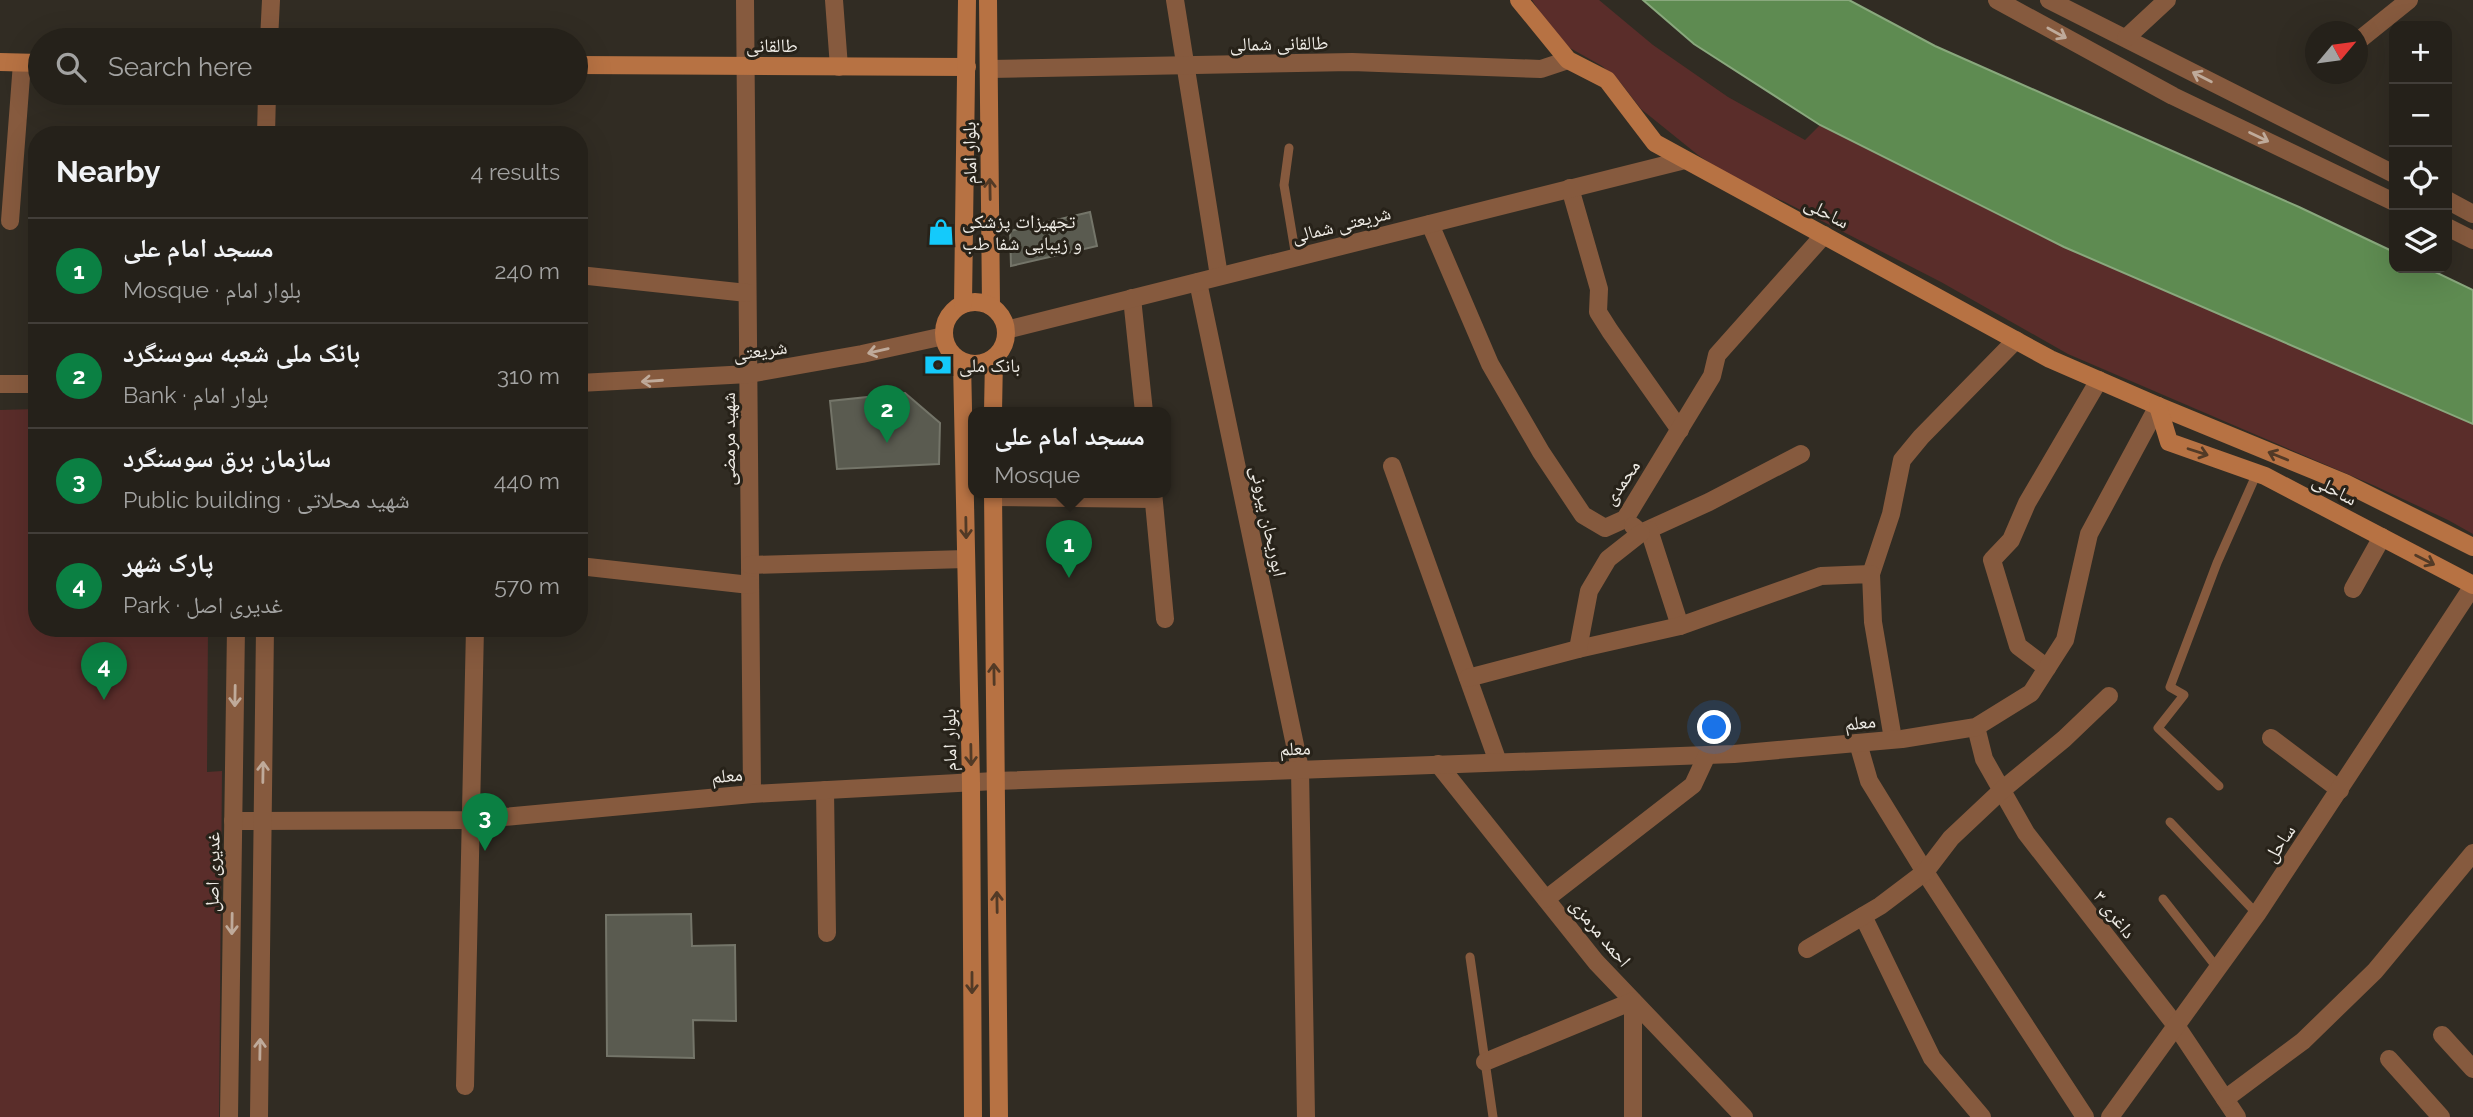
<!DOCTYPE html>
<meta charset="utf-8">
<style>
body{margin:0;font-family:Raleway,"Noto Naskh Arabic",sans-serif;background:#312e27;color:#f1f3f6}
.controls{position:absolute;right:21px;top:21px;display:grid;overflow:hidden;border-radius:14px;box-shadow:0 7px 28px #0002}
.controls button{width:63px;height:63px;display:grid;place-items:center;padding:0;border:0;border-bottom:2px solid #423e39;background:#25211a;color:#f1f3f6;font:35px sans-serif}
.compass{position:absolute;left:2305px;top:21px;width:63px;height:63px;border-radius:50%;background:#25211a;box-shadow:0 7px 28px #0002;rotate:61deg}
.you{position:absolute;left:1715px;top:728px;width:24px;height:24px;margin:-18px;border:5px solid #fff;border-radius:50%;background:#1a73e8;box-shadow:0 0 0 10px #1a73e833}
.badge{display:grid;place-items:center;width:46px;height:46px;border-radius:50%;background:#0b8043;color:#fff;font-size:23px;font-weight:700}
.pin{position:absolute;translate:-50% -58px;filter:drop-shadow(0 2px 4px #0008)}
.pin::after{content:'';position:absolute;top:37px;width:24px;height:21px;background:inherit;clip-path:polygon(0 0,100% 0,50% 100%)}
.popup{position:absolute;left:968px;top:407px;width:203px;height:91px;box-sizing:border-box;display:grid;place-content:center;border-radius:14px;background:#25211a;filter:drop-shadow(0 2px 5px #0005);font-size:23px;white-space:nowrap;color:#a3a3a2}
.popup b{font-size:26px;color:#f1f3f6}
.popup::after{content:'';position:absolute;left:50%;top:100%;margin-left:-14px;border:14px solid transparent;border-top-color:#25211a}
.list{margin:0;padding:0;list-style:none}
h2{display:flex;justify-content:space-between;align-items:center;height:91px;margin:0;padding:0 28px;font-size:30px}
h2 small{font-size:23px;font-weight:400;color:#a3a3a2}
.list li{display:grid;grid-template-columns:46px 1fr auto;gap:21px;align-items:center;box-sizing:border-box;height:105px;padding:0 28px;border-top:2px solid #423e39}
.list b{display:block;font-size:26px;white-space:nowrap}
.list p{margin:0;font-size:23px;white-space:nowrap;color:#a3a3a2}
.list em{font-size:23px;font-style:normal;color:#a3a3a2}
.icon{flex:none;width:38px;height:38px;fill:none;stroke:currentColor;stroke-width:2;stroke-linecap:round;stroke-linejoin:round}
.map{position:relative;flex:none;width:2473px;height:1117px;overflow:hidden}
.search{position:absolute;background:#25211a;box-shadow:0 7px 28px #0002;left:28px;top:28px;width:560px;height:77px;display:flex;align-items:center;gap:18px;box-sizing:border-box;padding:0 24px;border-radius:38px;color:#a3a3a2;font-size:26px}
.panel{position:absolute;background:#25211a;box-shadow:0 7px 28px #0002;left:28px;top:126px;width:560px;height:511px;border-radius:28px}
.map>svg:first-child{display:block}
.green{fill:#5a2d2a}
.water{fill:#5e8b51;stroke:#89a87d;stroke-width:2}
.building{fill:#5a5b50;stroke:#747569;stroke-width:2}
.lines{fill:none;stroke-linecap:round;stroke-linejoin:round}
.service{stroke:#865a3e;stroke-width:9}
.minor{stroke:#865a3e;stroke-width:18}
.tertiary{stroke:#865a3e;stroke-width:18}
.secondary{stroke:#b77243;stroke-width:18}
.oneway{stroke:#bfaa9a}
.oneway2{stroke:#523a26}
.labels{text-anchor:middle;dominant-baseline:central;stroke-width:6;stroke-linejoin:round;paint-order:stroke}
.street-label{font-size:19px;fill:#eeebe5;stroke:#272219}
.poi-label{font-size:19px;fill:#eeebe5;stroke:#272219;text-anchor:start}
</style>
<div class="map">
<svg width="2473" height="1117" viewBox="0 0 2473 1117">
<rect width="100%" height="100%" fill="#312c23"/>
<!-- green -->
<g class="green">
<polygon points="1532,0 1599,0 1653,45 1728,97 1805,140 1820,125 2064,247 2473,424 2473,534 2448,520 2373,485 2068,354 1941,282 1783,201 1738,182 1698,155 1641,109 1620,82 1602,66 1570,48 1549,26"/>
<polygon points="37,409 37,628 208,628 207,772 222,771 219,1117 0,1117 0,410"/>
</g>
<!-- water -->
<polygon class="water" points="1643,0 1849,0 1935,46 2299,207 2394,252 2394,268 2427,268 2473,290 2473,424 2064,247 1820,125 1694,44"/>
<!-- building -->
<g class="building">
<polygon points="1090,212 1097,246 1011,266 1010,231"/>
<polygon points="905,393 940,423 939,464 837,469 830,401"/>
<polygon points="691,914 692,946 735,945 736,1021 693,1020 694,1058 607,1056 606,915"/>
</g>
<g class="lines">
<!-- service -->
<g class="service">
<polyline points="1289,148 1284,185 1296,257"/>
<polyline points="2219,786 2158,728 2184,695 2170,687 2217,563 2257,473"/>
<polyline points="2170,822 2257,914"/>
<polyline points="2163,899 2218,969"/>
<polyline points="1470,957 1493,1117"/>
</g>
<!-- minor -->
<g class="minor">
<polyline points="745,0 752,794"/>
<polyline points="834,0 839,67"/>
<polyline points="1175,0 1219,276"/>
<polyline points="1997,0 2173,96 2394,202"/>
<polyline points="2049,0 2394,174"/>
<polyline points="2126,38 2167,0"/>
<polyline points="2358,41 2409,0"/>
<polyline points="989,69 1352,62 1541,69 1568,60"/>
<polyline points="1570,188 1599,289 1598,312 1610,331 1680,430"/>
<polyline points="2447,200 2473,214"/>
<polyline points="10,221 22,63"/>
<polyline points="1430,224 1490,364 1541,452 1583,515 1605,528 1625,519 1712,376 1717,355 1824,235"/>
<polyline points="2447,227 2473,240"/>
<polyline points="579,275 747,293"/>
<polyline points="1198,282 1300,769 1306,1117"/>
<polyline points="1132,298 1144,412"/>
<polyline points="1006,330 1685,160"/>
<polyline points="0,384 37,384"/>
<polyline points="1392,466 1498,762"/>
<polyline points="1153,492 1165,619"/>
<polyline points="993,497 1153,499"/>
<polyline points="1633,526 1641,533 1709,502 1801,454"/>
<polyline points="1649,530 1680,626"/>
<polyline points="750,565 966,559"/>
<polyline points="579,566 750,585"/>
<polyline points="1871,574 1891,514 1902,460 1921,437 2016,340"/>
<polyline points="2353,589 2382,537"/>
<polyline points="1578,649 1680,626 1821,576 1871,574 1873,622 1893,739"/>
<polyline points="2047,668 2018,646 1992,560 2011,540 2027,503 2099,380"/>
<polyline points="1468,678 1578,649 1589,591 1608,559 1641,533"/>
<polyline points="1976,727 1984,759 2026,833 2177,1027 2237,1117"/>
<polyline points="2271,738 2340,790"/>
<polyline points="1858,743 1869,781 1925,872 2085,1117"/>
<polyline points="1438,764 1596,962 1744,1117"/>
<polyline points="825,790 827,933"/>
<polyline points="233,821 472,820 752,794 995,781 1734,754 1902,739 1976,727 2031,693 2065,640 2089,534 2158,406"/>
<polyline points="1546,899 1693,785 1707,755"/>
<polyline points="1863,916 1932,1058 1982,1117"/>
<polyline points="1807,949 1880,906 1925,872 1951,838 2002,790 2064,739 2109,696"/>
<polyline points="2442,1035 2473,1069"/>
<polyline points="2389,1059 2441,1117"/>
<polyline points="1485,1062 1633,1001 1633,1117"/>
<polyline points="465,1086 475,628"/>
<polyline points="2225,1099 2303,1041 2375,971 2473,853"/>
<polyline points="2110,1117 2257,914 2473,586"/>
</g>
<!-- tertiary -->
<g class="tertiary">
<polyline points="269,40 271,0"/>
<polyline points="266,135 267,93"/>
<polyline points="579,383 749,374 862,354 944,336"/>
<polyline points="229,1117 236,628"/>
<polyline points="259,1117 265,628"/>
</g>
<!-- secondary -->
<g class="secondary">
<polyline points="988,0 991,306"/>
<polyline points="1519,0 1568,60 1607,80 1655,143 2050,359 2158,406 2345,483 2473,547"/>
<polyline points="0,62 40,63"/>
<polyline points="576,65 967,67"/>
<circle cx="975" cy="333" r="31"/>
<polyline points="963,304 967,0"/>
<polyline points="962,362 971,783 973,1117"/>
<polyline points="2158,406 2169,442 2265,476 2473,585"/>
<polyline points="993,412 994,358"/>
<polyline points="993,492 999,1117"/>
</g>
</g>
<!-- one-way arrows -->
<defs><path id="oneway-shaft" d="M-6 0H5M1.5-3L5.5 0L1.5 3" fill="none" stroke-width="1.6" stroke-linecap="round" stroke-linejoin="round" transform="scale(1.75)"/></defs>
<g class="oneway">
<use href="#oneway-shaft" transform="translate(2057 33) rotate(29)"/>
<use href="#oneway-shaft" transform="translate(2202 77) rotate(-153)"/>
<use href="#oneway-shaft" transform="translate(2259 137) rotate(26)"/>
<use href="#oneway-shaft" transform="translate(878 351) rotate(167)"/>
<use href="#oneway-shaft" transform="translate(652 381) rotate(176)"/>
<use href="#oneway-shaft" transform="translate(235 696) rotate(91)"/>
<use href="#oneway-shaft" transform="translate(263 772) rotate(-89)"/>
<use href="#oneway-shaft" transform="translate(232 924) rotate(91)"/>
<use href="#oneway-shaft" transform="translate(260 1049) rotate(-89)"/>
</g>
<g class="oneway2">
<use href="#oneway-shaft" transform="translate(990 189) rotate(-91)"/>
<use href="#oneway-shaft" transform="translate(2198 452) rotate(18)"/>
<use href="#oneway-shaft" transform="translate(2278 456) rotate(-158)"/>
<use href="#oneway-shaft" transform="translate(966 528) rotate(89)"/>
<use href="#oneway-shaft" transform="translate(2425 560) rotate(27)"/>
<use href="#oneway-shaft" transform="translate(994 674) rotate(-91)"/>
<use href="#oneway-shaft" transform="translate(971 755) rotate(89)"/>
<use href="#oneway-shaft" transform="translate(997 902) rotate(-91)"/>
<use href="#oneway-shaft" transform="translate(972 983) rotate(90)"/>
</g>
<!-- icons -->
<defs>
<symbol id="shop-bare" viewBox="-9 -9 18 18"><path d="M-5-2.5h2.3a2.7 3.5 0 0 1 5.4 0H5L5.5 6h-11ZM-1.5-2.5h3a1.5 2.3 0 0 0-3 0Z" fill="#14cafb" stroke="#272219" stroke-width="2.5" paint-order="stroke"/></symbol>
<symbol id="bank-bare" viewBox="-9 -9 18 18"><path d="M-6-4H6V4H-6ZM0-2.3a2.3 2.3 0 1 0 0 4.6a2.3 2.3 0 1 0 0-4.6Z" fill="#14cafb" stroke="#272219" stroke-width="2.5" paint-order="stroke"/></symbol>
</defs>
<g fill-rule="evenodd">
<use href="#shop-bare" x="922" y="213" width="38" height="38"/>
<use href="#bank-bare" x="919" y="346" width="38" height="38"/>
</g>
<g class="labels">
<!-- street labels -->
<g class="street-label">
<text transform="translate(1279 43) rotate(-1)">طالقانی شمالی</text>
<text x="772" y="45">طالقانی</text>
<text transform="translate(969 153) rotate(-91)">بلوار امام</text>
<text transform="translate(1827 212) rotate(28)">ساحلی</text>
<text transform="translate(1341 224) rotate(-14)">شریعتی شمالی</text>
<text transform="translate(760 350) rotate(-8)">شریعتی</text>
<text transform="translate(728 439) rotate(-90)">شهید مرمضی</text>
<text transform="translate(1621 482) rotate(-55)">محمدی</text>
<text transform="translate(2335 489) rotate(28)">ساحلی</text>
<text transform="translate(1269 521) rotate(78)">ابوریحان بیرونی</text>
<text transform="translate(1860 722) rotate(-6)">معلم</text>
<text transform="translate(949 740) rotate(-91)">بلوار امام</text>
<text transform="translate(1295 748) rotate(-2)">معلم</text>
<text transform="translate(727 775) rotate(-5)">معلم</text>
<text transform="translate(2279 843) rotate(-56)">ساحل</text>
<text transform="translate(212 872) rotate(-89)">غدیری اصل</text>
<text transform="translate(2115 914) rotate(52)">داغری ۳</text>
<text transform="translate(1601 932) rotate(50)">احمد مرمزی</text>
</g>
<!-- poi labels -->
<g class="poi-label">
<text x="962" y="221">تجهیزات پزشکی<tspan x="962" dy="22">و زیبایی شفا طب</tspan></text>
<text x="959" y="365">بانک ملی</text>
</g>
</g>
</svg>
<div class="controls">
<button>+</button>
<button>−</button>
<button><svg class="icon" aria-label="locate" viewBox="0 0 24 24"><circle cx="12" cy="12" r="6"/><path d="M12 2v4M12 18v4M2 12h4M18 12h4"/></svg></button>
<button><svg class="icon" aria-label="layers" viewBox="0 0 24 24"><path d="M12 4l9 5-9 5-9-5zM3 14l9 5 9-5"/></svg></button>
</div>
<svg class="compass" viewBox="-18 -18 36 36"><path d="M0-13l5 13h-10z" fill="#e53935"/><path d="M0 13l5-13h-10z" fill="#a3a3a2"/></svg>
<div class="you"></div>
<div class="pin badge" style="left:1069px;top:578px">1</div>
<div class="popup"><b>مسجد امام علی</b>Mosque</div>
<div class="pin badge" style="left:887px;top:443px">2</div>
<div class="pin badge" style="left:485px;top:851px">3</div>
<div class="pin badge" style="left:104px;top:700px">4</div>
<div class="search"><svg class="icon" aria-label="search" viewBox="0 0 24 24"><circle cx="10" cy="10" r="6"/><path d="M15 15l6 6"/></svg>Search here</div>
<section class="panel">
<h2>Nearby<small>4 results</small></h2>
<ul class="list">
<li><span class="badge">1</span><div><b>مسجد امام علی</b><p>Mosque · بلوار امام</p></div><em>240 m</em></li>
<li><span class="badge">2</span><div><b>بانک ملی شعبه سوسنگرد</b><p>Bank · بلوار امام</p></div><em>310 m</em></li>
<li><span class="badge">3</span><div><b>سازمان برق سوسنگرد</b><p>Public building · شهید محلاتی</p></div><em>440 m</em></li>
<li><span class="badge">4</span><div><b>پارک شهر</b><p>Park · غدیری اصل</p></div><em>570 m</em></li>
</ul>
</section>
</div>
